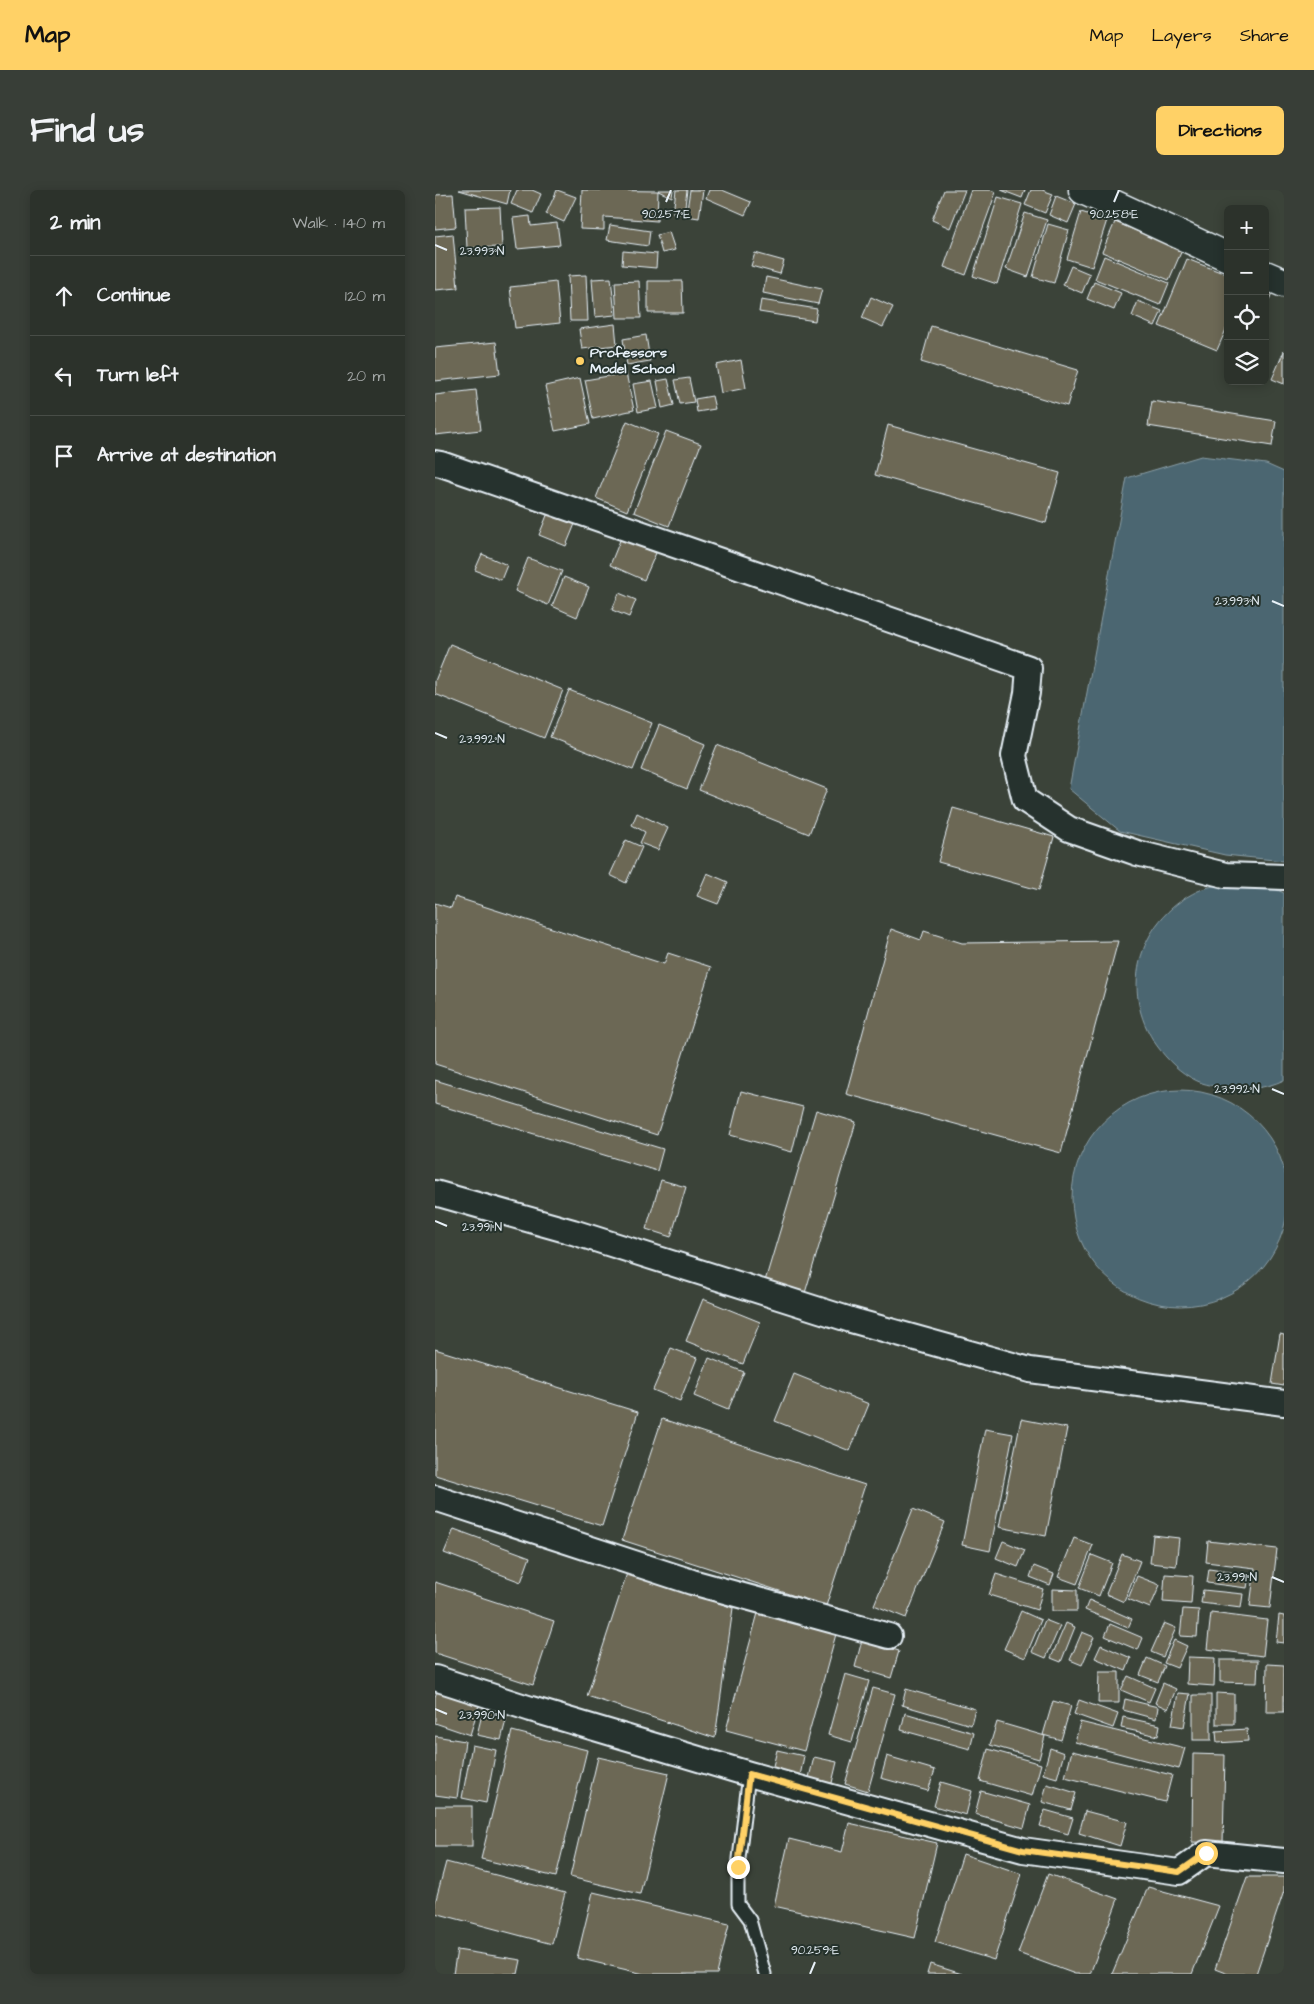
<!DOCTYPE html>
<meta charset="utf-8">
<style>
body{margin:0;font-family:"Architects Daughter",sans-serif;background:#383e37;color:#f1f3f6}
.controls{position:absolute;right:15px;top:15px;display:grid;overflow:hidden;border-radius:8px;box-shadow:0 2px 12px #0003}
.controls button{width:45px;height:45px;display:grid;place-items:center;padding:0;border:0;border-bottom:1px solid #484d47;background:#2c322b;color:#f1f3f6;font:25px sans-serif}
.stop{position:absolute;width:15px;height:15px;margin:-11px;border:4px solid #ffd166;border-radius:50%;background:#fff}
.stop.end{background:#ffd166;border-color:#fff;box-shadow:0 1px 5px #0008}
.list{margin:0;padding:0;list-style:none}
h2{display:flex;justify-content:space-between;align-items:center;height:65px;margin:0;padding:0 20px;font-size:21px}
h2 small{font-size:16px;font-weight:400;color:#a6aaa9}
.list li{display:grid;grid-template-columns:32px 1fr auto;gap:15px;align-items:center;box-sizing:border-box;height:80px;padding:0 20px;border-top:1px solid #484d47}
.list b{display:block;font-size:19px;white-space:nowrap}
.list em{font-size:16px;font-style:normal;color:#a6aaa9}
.icon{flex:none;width:28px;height:28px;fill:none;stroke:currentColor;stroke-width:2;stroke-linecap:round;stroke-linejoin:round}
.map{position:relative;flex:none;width:849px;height:1784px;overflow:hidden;border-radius:8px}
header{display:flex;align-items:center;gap:30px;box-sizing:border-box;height:70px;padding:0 25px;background:#ffd166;color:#111}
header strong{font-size:24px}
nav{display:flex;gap:28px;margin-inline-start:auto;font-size:18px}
.intro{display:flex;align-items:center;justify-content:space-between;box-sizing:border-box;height:120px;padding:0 30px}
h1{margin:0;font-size:35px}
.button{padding:12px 22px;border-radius:8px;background:#ffd166;color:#111;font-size:18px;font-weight:700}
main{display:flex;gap:30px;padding:0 30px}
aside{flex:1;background:#2c322b;border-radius:8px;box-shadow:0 2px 12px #0003}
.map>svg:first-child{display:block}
.water{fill:#4b6671;stroke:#8a9ea7}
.building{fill:#6c6855;stroke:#e8f1f8}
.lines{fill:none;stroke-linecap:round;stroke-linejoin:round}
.service-casing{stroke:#e8f1f8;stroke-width:15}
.minor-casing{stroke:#e8f1f8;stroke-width:28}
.tertiary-casing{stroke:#e8f1f8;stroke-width:31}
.service{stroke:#26332d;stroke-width:11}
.minor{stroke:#26332d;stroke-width:24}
.tertiary{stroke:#26332d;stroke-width:28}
.route{stroke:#ffd166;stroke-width:6}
.ticks{fill:none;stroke:#e8f1f8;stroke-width:2}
.poi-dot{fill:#ffd166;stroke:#26332d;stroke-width:2}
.labels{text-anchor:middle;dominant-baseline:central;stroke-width:4;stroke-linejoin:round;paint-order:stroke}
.poi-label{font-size:14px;font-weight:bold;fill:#e8f1f8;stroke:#26332d;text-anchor:start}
.ticks-label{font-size:12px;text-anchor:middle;fill:#e8f1f8;stroke:#26332d;stroke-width:4;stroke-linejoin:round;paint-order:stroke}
</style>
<header>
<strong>Map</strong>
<nav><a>Map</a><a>Layers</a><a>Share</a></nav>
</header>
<div class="intro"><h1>Find us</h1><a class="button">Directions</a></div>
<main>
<aside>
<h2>2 min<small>Walk · 140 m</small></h2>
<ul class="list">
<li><svg class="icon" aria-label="ahead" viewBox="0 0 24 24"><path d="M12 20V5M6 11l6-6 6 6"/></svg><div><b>Continue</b></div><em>120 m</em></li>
<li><svg class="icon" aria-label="left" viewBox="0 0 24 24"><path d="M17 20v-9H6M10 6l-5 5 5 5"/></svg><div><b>Turn left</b></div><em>20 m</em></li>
<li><svg class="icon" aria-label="arrive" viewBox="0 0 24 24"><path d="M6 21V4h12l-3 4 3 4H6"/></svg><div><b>Arrive at destination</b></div></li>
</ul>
</aside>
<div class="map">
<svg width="849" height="1784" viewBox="0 0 849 1784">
<rect width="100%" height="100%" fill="#3b4339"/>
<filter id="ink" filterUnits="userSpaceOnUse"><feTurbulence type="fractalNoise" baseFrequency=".02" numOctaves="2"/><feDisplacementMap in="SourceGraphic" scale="10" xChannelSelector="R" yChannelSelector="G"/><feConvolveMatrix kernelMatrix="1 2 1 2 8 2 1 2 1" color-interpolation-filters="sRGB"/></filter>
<g filter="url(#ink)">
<!-- water -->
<g class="water">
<polygon points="766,266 831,274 849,282 849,671 790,665 685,641 634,599 692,288"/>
<path d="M797,692L830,695L849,703V890C830,899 807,901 786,897C780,896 773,895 767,893C751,887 736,874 726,861C682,807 701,730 763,701C773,696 786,695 797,692Z"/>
<circle cx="745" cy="1008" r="108"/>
</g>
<!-- building -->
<g class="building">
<polygon points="24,0 75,0 72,14"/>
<polygon points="82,0 97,0 106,4 98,23 76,14"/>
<polygon points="122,0 141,7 129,32 111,24"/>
<polygon points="147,0 223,1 222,31 169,27 169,40 145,39"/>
<polygon points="224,0 238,0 237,7 223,1"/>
<polygon points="241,0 252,0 249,24 238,23"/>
<polygon points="255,0 268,0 264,28 251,26"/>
<polygon points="274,0 287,0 316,12 310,25 271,8"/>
<polygon points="509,0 530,0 515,38 497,30"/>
<polygon points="536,0 555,0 561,2 531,85 509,77"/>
<polygon points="566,0 590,0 587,8"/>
<polygon points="596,0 607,0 618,4 610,23 590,15"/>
<polygon points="18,4 21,37 0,39 0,5"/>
<polygon points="621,6 641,14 633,33 614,25"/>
<polygon points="563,7 587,14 562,94 538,86"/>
<polygon points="65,17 67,57 32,58 30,18"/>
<polygon points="646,22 672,30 657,77 632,69"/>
<polygon points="590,23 612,30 593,87 571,79"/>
<polygon points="95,26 96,36 122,33 125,55 82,59 78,28"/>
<polygon points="680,32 747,60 734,90 667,62"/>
<polygon points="613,34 634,40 619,93 598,87"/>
<polygon points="175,35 215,41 213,56 172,50"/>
<polygon points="234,42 240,60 227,63 222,45"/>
<polygon points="18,44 23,98 0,100 0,46"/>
<polygon points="188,61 222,64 221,78 187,75"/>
<polygon points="320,63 349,71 345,84 316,76"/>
<polygon points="669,66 734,93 725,115 660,89"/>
<polygon points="752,69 793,85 793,135 782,160 724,136"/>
<polygon points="636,76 655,84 647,103 628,95"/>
<polygon points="151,85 153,131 135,131 133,86"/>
<polygon points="331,87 387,99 383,114 328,103"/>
<polygon points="176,88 180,125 160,127 157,89"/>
<polygon points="204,91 206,128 182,128 180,92"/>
<polygon points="213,91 247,91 248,123 213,123"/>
<polygon points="121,92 125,133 80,138 75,97"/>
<polygon points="659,92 686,103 679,120 652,109"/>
<polygon points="830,100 837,103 830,119"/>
<polygon points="436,107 458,117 448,137 427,128"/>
<polygon points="326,110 382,119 380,131 324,122"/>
<polygon points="703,111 727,121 720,136 697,126"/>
<polygon points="180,134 182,155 147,159 144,139"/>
<polygon points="496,136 643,180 632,216 486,172"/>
<polygon points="211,145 215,171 192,175 188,149"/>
<polygon points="61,152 65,184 0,191 0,158"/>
<polygon points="849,161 849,194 837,189"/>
<polygon points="306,170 311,198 286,203 281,175"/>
<polygon points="191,183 199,220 158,229 150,190"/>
<polygon points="145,188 155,234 120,241 110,196"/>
<polygon points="254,188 259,212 245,214 240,190"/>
<polygon points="233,189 239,215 227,218 222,191"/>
<polygon points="217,191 223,218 203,222 198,194"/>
<polygon points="41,200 46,240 0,245 0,205"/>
<polygon points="277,206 280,219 262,222 260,209"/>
<polygon points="717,211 841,231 837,256 713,236"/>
<polygon points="192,231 223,244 192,321 161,308"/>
<polygon points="453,235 625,283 611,333 440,285"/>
<polygon points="231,241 266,254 234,336 199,322"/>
<polygon points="115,318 142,329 131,356 104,345"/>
<polygon points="186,348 221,363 209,390 175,375"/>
<polygon points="47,364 72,375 66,390 40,380"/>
<polygon points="93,368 127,381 113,415 80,401"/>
<polygon points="129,387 154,397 142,427 117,416"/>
<polygon points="184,403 201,410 194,427 177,420"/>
<polygon points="15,454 128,500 109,548 0,504 0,491"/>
<polygon points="134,500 217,533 198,580 115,547"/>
<polygon points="224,535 270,554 252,599 206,580"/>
<polygon points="282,555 392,599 374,644 264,600"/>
<polygon points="518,618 619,647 604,700 503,672"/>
<polygon points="202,623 233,638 223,660 205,653 210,642 197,635"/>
<polygon points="191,650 207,657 191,693 175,685"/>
<polygon points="272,683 293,692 283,714 262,706"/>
<polygon points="20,707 229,774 233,763 276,777 222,945 0,874 0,713 16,718"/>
<polygon points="456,739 486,750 489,741 527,753 683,751 626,963 411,904"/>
<polygon points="0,890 228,959 222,981 0,914"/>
<polygon points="306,901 368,917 357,962 295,945"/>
<polygon points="381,920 421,932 370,1103 330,1091"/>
<polygon points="226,990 251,997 236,1047 211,1039"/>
<polygon points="268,1109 325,1132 308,1174 251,1151"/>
<polygon points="845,1144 849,1145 849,1196 837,1194"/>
<polygon points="236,1158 262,1168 245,1211 218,1200"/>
<polygon points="0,1159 203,1222 167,1336 0,1285"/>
<polygon points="274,1168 309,1182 293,1220 259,1206"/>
<polygon points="359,1184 434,1214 415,1261 340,1231"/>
<polygon points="227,1229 430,1295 391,1416 187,1350"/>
<polygon points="586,1229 632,1238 611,1346 564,1337"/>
<polygon points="550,1239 578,1244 555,1361 527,1355"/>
<polygon points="478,1319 510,1332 471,1428 439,1415"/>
<polygon points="19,1339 95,1367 86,1392 9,1363"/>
<polygon points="718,1345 744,1348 741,1376 715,1373"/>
<polygon points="639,1348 658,1355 642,1394 623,1387"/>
<polygon points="568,1351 590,1360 583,1377 561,1368"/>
<polygon points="773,1351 842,1359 835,1418 815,1416 820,1378 771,1372"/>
<polygon points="687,1364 705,1371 689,1412 671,1404"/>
<polygon points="657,1365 677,1373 664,1406 644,1398"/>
<polygon points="599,1376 619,1384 615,1395 595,1387"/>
<polygon points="774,1379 814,1385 812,1398 772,1393"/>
<polygon points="193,1380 298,1418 280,1548 152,1506"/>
<polygon points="561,1384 608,1399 602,1420 554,1405"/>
<polygon points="730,1384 758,1386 756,1414 728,1412"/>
<polygon points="702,1386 725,1395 715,1418 693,1409"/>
<polygon points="0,1392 119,1431 98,1495 0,1463"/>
<polygon points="617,1399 642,1400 642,1421 617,1421"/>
<polygon points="768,1400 808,1404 806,1418 766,1413"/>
<polygon points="654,1410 697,1429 693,1438 650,1420"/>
<polygon points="748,1419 764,1420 762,1447 745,1446"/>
<polygon points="586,1421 606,1430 590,1468 569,1459"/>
<polygon points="323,1423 401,1444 369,1561 291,1540"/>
<polygon points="776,1423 832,1430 828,1466 772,1459"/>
<polygon points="844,1425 849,1426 849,1453 841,1452"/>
<polygon points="610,1430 625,1436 611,1468 597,1462"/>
<polygon points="631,1433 640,1437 626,1472 616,1468"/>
<polygon points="729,1433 741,1438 728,1467 716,1462"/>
<polygon points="675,1434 708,1448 703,1460 670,1446"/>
<polygon points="647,1442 659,1447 647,1475 635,1470"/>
<polygon points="427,1450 464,1461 456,1488 420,1477"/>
<polygon points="739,1450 752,1456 742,1478 729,1473"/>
<polygon points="666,1455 696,1468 691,1481 660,1468"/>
<polygon points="753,1467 780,1468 779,1496 752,1494"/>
<polygon points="712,1468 730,1476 723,1492 705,1485"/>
<polygon points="785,1470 823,1470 822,1493 785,1492"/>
<polygon points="832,1474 849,1475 849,1522 831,1522"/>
<polygon points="664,1482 684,1482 684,1513 663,1513"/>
<polygon points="410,1484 434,1491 417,1552 393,1545"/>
<polygon points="693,1486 720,1498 714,1512 686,1500"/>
<polygon points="728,1493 741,1499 733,1519 720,1513"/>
<polygon points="438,1498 460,1504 433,1601 410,1594"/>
<polygon points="471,1499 540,1519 536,1535 467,1515"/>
<polygon points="2,1501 44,1515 35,1545 0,1533 0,1507"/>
<polygon points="743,1503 755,1504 749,1537 737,1535"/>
<polygon points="781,1503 799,1504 799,1534 781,1534"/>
<rect x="758" y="1505" width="18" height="45"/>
<polygon points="690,1509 723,1517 721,1529 688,1520"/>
<polygon points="644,1510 683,1524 678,1538 639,1524"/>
<polygon points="618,1511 636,1516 626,1550 608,1545"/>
<polygon points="49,1516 73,1522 66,1550 42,1545"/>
<polygon points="470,1523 539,1543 535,1559 466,1540"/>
<polygon points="688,1527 725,1535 723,1546 686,1538"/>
<polygon points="562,1532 610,1546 604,1569 555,1555"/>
<polygon points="645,1532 750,1558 744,1579 640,1552"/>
<polygon points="812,1539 813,1551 782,1553 781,1541"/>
<polygon points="77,1541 152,1560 121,1687 46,1669"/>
<polygon points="0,1546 30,1551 22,1608 0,1605"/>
<polygon points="37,1555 61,1560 51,1613 27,1608"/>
<polygon points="615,1558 629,1563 622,1588 608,1584"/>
<polygon points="553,1559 606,1574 597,1606 545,1591"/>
<polygon points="342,1560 369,1566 365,1586 337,1580"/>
<polygon points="637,1561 737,1585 730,1612 630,1587"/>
<polygon points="758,1564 790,1565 788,1653 757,1652"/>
<polygon points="452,1566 500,1580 493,1601 446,1588"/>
<polygon points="163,1567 234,1583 205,1704 135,1687"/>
<polygon points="379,1567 402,1572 396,1597 373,1592"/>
<polygon points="506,1592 537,1601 531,1625 499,1616"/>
<polygon points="612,1594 641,1603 636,1620 607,1612"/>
<polygon points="546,1601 595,1615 589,1638 540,1624"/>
<rect x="0" y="1616" width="37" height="40"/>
<polygon points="610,1620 638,1628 633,1644 605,1636"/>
<polygon points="650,1621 692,1632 685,1656 644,1643"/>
<polygon points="414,1633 502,1653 480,1748 339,1716 354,1649 407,1662"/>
<polygon points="528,1664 587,1684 559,1770 500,1752"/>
<polygon points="11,1672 130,1703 117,1754 0,1723 0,1713"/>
<polygon points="613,1684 683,1709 655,1784 640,1784 583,1763"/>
<polygon points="812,1687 849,1687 849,1701 821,1784 793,1784 780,1779"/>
<polygon points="713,1697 784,1716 757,1784 677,1784"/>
<polygon points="158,1702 294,1734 282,1784 209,1784 142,1768"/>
<polygon points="22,1760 86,1770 83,1784 18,1784"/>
<polygon points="495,1774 527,1784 492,1784"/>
</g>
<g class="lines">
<defs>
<polyline id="service" points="314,1584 303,1677 303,1714 315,1730 330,1784"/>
<g id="minor">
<polyline points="0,273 6,274 594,478 592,503 579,566 590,610 634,639 702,663 790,685 849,687"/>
<polyline points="0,1003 138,1042 416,1130 595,1180 849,1213"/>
<polyline points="0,1308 257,1392 454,1446"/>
<polyline points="0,1488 96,1519 314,1584 588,1660 744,1682 771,1663 849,1671"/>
</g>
<g id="tertiary">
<polyline points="648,0 793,67"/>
<polyline points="830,85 849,93"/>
</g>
</defs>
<!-- service casing -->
<use href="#service" class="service-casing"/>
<!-- minor casing -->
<use href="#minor" class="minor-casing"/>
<!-- tertiary casing -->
<use href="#tertiary" class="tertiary-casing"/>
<!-- service -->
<use href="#service" class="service"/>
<!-- minor -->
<use href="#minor" class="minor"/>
<!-- tertiary -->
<use href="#tertiary" class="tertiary"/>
</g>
</g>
<g class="lines" filter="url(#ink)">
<!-- route -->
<polyline class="route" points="303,1677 314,1584 588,1660 744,1682 771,1663"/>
</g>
<!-- ticks -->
<path class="ticks" d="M231,12L236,0M679,12L684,0M0,55L12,60M837,411L849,416M0,543L12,548M837,899L849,904M0,1031L12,1036M837,1387L849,1392M0,1519L12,1524M375,1784L380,1772"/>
<!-- markers -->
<circle class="poi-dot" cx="145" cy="171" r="5"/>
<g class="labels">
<!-- poi labels -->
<g class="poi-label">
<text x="155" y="163">Professors<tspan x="155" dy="16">Model School</tspan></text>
</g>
</g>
<g class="ticks-label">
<text x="231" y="28">90.257°E</text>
<text x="679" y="28">90.258°E</text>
<text x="47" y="65">23.993°N</text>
<text x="802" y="415">23.993°N</text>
<text x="47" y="553">23.992°N</text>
<text x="802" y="903">23.992°N</text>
<text x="47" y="1041">23.991°N</text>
<text x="802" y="1391">23.991°N</text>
<text x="47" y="1529">23.990°N</text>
<text x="380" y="1764">90.259°E</text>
</g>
</svg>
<div class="controls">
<button>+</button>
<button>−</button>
<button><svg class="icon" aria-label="locate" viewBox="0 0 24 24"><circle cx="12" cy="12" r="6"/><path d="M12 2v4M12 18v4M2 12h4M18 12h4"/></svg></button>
<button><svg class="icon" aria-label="layers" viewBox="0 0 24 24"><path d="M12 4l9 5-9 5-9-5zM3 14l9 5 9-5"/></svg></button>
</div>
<div class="stop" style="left:771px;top:1663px"></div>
<div class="stop end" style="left:303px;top:1677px"></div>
</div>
</main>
